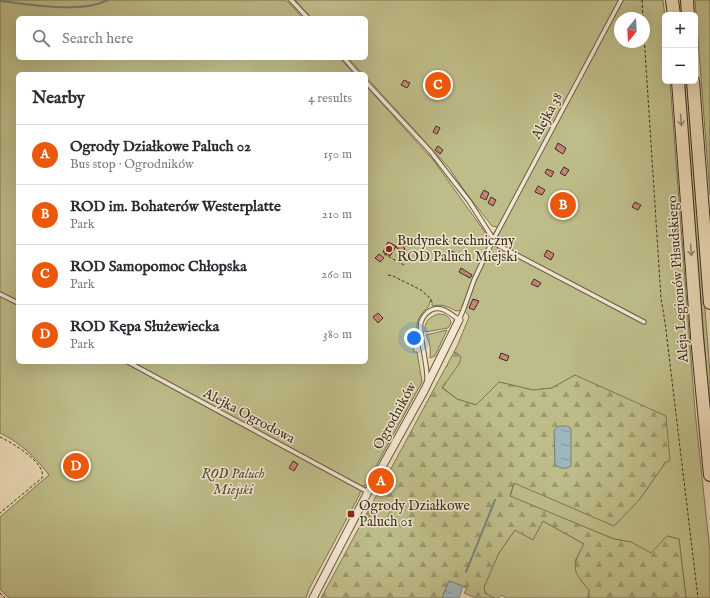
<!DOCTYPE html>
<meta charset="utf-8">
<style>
body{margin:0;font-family:"IM FELL English",serif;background:#f7f7f7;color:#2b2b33}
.controls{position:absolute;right:12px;top:12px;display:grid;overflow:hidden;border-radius:6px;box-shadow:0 4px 16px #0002}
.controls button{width:36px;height:36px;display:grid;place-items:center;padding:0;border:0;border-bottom:1px solid #e1e1e2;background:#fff;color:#2b2b33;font:20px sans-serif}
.compass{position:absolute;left:614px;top:12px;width:36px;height:36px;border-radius:50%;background:#fff;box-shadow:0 4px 16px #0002;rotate:198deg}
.you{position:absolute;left:414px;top:338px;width:14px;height:14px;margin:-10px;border:3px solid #fff;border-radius:50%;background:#1a73e8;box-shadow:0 0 0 6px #1a73e833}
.badge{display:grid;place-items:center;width:26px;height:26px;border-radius:50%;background:#ea580c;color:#fff;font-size:13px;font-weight:700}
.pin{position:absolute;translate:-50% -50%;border:2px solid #fff;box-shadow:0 1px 4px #0006}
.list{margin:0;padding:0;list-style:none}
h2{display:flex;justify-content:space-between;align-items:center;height:52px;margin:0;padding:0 16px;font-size:17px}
h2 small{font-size:13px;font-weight:400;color:#7c7c81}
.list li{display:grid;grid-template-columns:26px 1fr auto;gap:12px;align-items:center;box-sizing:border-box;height:60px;padding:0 16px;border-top:1px solid #e1e1e2}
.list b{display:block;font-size:15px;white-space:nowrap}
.list p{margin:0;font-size:13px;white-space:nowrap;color:#7c7c81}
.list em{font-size:13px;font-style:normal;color:#7c7c81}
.icon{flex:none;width:22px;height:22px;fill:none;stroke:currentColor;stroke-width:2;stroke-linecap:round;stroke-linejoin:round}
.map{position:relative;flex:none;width:710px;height:598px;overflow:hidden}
.search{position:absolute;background:#fff;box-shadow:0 4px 16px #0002;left:16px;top:16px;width:352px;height:44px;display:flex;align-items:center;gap:10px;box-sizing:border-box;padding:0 14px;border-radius:6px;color:#7c7c81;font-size:15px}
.panel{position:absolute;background:#fff;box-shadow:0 4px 16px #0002;left:16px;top:72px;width:352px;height:292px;border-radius:6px}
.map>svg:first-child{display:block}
.green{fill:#bebd89;stroke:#7e7655;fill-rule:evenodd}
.forest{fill:url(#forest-firs);stroke:#7e7655}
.water{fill:url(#water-ripples);stroke:#78817d}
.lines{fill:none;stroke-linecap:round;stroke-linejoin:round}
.stream{stroke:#78817d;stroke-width:2}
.building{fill:url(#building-back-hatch);stroke:#3d3021}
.lane-casing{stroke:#685a46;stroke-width:5.5}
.street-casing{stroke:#685a46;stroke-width:9}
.highway-casing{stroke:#3d3021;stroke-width:14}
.path{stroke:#3d3021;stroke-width:1;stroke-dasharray:3 2;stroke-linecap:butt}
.lane{stroke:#f2e7d0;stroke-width:3.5}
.street{stroke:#f2e7d0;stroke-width:7}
.highway{stroke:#ebdab6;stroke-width:12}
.oneway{stroke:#94856c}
.poi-dot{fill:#8f2418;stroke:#f2e7d0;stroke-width:1.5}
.labels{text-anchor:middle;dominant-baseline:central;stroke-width:3;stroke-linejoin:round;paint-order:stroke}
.street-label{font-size:14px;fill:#3d3021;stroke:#f2e7d0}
.poi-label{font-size:14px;fill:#3d3021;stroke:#f2e7d0;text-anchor:start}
.park-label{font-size:14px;font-style:italic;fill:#574c36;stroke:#f2e7d0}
</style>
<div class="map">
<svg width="710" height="598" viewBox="0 0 710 598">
<defs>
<pattern id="forest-firs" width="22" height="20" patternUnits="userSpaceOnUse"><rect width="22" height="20" fill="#bebd89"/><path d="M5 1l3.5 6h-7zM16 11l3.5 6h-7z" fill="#9c9a70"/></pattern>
<pattern id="water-ripples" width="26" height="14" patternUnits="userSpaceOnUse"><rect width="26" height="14" fill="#9fb7bb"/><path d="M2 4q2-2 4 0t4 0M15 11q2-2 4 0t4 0" fill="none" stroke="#839598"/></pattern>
<pattern id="building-back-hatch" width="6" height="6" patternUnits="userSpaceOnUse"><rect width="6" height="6" fill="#d08779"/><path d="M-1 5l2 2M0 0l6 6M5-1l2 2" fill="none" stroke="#aa6f63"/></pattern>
</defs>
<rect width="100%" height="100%" fill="#ebdab6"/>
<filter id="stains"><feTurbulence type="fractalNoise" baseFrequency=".005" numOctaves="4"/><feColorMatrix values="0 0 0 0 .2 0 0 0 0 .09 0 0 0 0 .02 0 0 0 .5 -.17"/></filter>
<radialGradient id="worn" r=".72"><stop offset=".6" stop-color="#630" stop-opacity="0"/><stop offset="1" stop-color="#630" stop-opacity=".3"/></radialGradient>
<!-- green -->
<g class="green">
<path d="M0,0H286L303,18H18V58H340L354,74H18V362H366V86L434,161L487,235L488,241L498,227L492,226L466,193L449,168L441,159L366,77V74H363L348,58H366V18H311L295,0H663L665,18V81H670L695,411L710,552V598H686L679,539L667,536L651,554L631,542L614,539L510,497L514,483L639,500L666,461L575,375L552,388L533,390L499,382L476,405L457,399L442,387L458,354L454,352L458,344L469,317C465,309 463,310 456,311C447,306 441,304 432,306V301H430L429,306C421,313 416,320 417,331L413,332L416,345H413L414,352H417L422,382L365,486L363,485L360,492V494L309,589L306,598H9L0,589V517L49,475C35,457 21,443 0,433ZM620,18H644V42H620Z"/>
<polygon points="695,0 710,0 710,195"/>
<polygon points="684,81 687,81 710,373 710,417"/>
<path d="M438,314C445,314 450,316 451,323L448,328L425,332C424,322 429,317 438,314Z"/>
<path d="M447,330L435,356L430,358C431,350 430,342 426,335Z"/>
<polygon points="543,521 584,544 575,561 581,581 590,590 588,598 506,598 502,595 498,598 494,598 485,593 484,587 490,571 499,553 515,530"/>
</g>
<!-- forest -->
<path class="forest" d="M454,352L458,354L461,357L459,364L442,388L457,399L476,405L499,382L533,390L552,388L575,375L666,416L670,461L666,462L639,500L614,526L514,483L510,496L614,539L631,542L651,553L667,536L679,539L686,598H588L589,590C572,570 571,568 584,544L543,521L533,540L515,530L499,553L484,587L485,593L494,598H476L464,593L467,588L449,581L442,598H321Z"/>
<!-- water -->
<g class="water">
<path d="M559,426H567L571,428V466C565,470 561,468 555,465L554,430Z"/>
<polygon points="449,581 463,586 459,598 442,598"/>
</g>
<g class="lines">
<!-- stream -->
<g class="stream">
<path d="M0,1C31,4 80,14 108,0"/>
<polyline points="466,572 495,500"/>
</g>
</g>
<!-- building -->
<g class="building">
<polygon points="404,80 410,83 407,88 401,85"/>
<polygon points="436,126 440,128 437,134 433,132"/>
<polygon points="558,143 566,148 563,154 555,149"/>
<polygon points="438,146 443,150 440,154 435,150"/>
<polygon points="564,167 569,170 565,176 560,173"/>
<polygon points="547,169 554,172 551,177 545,173"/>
<polygon points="538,186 545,190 542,195 535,192"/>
<polygon points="484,190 489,193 486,200 480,197"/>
<polygon points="491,197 496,200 493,206 488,203"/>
<polygon points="635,202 641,205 638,210 632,207"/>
<polygon points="388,242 396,246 390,256 383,252"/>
<polygon points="400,243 405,249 402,253 396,247"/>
<polygon points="547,250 554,254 551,260 544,256"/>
<polygon points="452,251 458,255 454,260 448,257"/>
<polygon points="379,254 384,258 380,262 375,258"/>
<polygon points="461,268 472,275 470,278 459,272"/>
<polygon points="534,279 541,283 538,287 531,284"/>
<polygon points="473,299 479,301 474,310 469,308"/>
<polygon points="378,313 383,318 378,323 373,317"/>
<polygon points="501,353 509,356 507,361 499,358"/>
<polygon points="293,461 298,464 294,471 289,468"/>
</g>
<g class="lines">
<defs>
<g id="lane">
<polyline points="291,0 308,18"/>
<polyline points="621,0 492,242 644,322"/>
<polyline points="344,58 358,74"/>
<path d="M366,82L431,152L469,201L492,237V242L474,280L464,308L459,320C451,314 442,305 431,310C427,312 423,317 421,322C418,335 428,363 427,380"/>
<polyline points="0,294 18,303"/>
<polyline points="128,362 368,492"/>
</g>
<polyline id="street" points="313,598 368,492 424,391 459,320"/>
<g id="highway">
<polyline points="672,0 674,15"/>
<polyline points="687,0 688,15"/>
<polyline points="678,81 697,337 710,475"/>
<polyline points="693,81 710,303"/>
</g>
</defs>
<!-- lane casing -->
<use href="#lane" class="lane-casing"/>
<!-- street casing -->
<use href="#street" class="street-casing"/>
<!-- highway casing -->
<use href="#highway" class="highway-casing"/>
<!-- path -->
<g class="path">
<polyline points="642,0 643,18"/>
<polyline points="644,35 661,298 665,322 698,598"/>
<polyline points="384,254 404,265"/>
<polyline points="388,275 393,276 421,290 431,299 431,304"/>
<path d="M0,437C11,442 47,463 42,478L0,513"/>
<polyline points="0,593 5,598"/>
</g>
<!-- lane -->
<use href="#lane" class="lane"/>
<!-- street -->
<use href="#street" class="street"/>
<!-- highway -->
<use href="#highway" class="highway"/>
</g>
<!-- one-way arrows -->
<defs><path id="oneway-shaft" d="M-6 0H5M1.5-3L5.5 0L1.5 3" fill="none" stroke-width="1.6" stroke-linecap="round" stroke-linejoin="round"/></defs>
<g class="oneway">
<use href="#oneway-shaft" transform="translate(681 120) rotate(86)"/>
<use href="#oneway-shaft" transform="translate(691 250) rotate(86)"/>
</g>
<!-- markers -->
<g class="poi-dot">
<circle cx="389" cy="249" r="4"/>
<rect x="347" y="510" width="8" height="8" rx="2"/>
</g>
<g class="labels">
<!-- street labels -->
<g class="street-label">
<text transform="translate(547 116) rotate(-62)">Alejka 38</text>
<text transform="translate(678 279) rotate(-94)">Aleja Legionów Piłsudskiego</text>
<text transform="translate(249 416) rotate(28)">Alejka Ogrodowa</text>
<text transform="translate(395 416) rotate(-61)">Ogrodników</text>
</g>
<!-- poi labels -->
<g class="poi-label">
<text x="397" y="241">Budynek techniczny<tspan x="397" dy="16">ROD Paluch Miejski</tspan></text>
<text x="359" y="506">Ogrody Działkowe<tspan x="359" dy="16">Paluch 01</tspan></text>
</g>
<!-- park labels -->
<g class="park-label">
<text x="233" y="474">ROD Paluch<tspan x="233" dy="16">Miejski</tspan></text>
</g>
</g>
<rect width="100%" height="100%" filter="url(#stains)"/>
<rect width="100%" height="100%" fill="url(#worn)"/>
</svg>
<div class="controls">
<button>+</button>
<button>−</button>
</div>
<svg class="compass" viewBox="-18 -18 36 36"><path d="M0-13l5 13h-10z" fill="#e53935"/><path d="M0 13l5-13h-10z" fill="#7c7c81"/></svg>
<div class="you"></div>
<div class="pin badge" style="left:381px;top:481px">A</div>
<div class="pin badge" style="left:563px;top:205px">B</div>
<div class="pin badge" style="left:438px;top:85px">C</div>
<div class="pin badge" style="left:76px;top:466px">D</div>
<div class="search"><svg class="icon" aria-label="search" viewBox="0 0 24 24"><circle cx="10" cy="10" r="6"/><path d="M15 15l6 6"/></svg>Search here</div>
<section class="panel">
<h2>Nearby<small>4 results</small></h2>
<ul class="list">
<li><span class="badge">A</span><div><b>Ogrody Działkowe Paluch 02</b><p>Bus stop · Ogrodników</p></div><em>150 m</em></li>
<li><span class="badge">B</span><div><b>ROD im. Bohaterów Westerplatte</b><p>Park</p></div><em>210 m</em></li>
<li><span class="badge">C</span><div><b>ROD Samopomoc Chłopska</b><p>Park</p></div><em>260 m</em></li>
<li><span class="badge">D</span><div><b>ROD Kępa Służewiecka</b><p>Park</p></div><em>380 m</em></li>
</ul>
</section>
</div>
